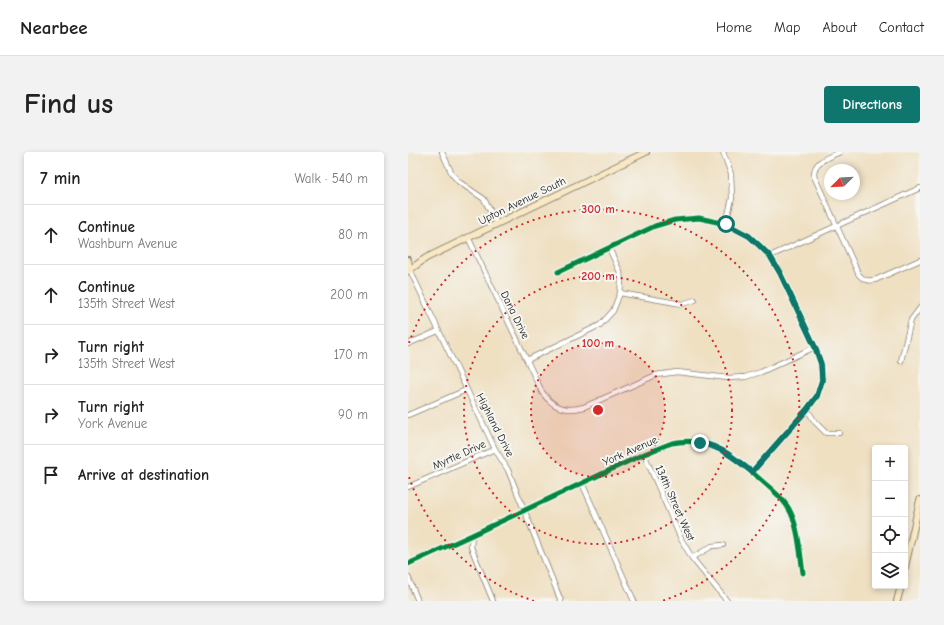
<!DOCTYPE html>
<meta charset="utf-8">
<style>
body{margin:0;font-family:"Comic Neue",sans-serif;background:#f2f2f2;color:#222}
.controls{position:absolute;right:12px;bottom:12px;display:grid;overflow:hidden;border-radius:4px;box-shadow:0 2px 6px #0003}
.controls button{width:36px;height:36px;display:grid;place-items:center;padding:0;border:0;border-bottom:1px solid #e0e0e0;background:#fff;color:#222;font:20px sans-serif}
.compass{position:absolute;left:416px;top:12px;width:36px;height:36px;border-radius:50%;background:#fff;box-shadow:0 2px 6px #0003;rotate:246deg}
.stop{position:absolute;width:12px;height:12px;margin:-9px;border:3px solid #0f766e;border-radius:50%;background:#fff}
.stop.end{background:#0f766e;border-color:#fff;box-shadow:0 1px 4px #0008}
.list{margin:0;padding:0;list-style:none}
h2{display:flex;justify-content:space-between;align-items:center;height:52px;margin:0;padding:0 16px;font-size:17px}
h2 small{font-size:13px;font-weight:400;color:#767676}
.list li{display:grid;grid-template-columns:26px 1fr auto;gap:12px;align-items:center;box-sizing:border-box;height:60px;padding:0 16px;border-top:1px solid #e0e0e0}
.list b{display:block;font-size:15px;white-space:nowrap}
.list p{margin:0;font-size:13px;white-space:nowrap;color:#767676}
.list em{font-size:13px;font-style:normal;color:#767676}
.icon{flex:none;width:22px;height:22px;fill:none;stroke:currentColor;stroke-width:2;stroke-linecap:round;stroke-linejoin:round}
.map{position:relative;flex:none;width:512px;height:449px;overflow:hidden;border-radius:4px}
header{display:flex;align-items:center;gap:24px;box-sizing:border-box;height:56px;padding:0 20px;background:#fff;border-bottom:1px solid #e0e0e0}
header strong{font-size:19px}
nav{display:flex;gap:22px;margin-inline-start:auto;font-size:14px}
.intro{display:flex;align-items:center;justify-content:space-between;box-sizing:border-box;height:96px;padding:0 24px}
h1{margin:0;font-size:28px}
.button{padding:10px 18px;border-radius:4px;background:#0f766e;color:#fff;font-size:14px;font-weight:700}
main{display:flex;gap:24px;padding:0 24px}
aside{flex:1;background:#fff;border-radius:4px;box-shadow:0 2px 6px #0003}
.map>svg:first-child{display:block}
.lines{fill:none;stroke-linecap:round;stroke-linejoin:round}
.street-casing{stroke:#867e6f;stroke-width:6}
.secondary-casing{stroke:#867e6f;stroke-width:8}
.street{stroke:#fff;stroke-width:4.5}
.secondary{stroke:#f8e8c3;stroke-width:6}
.cycleway-casing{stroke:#f6f6f2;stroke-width:8}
.cycleway{stroke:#00873e;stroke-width:5}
.route{stroke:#0f766e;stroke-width:5}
.ring{fill:none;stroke:#d62828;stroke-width:2;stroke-dasharray:2 4}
.labels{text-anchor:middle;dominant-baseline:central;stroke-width:4;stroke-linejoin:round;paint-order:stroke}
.street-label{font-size:11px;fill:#1c1c1c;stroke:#f6f6f2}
.centre{fill:#d62828;stroke:#f6f6f2;stroke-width:2}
.ring-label{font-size:12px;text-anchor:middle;font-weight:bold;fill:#d62828;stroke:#f6f6f2;stroke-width:4;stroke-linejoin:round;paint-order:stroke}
</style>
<header>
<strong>Nearbee</strong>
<nav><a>Home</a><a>Map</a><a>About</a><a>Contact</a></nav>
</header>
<div class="intro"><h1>Find us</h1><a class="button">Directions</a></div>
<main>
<aside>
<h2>7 min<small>Walk · 540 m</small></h2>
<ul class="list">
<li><svg class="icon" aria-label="ahead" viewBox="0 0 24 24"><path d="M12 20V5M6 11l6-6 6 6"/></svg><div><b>Continue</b><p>Washburn Avenue</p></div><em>80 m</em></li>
<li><svg class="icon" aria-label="ahead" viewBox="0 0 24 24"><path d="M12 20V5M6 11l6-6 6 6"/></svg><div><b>Continue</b><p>135th Street West</p></div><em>200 m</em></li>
<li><svg class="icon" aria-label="right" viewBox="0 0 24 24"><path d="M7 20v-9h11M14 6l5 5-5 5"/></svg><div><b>Turn right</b><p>135th Street West</p></div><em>170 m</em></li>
<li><svg class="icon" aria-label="right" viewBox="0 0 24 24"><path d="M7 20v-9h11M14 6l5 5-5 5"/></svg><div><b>Turn right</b><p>York Avenue</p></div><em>90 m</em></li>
<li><svg class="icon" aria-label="arrive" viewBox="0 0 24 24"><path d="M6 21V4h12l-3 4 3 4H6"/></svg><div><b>Arrive at destination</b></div></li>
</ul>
</aside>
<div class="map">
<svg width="512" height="449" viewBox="0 0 512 449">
<rect width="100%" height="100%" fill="#f6f6f2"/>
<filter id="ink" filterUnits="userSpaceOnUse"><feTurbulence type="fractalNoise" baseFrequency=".025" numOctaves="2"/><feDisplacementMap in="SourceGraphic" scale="8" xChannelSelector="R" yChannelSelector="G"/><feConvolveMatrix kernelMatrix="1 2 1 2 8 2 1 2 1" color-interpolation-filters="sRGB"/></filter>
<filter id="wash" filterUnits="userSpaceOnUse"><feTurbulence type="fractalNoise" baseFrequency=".012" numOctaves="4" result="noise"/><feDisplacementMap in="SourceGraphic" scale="16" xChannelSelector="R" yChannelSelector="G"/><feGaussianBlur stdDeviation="0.9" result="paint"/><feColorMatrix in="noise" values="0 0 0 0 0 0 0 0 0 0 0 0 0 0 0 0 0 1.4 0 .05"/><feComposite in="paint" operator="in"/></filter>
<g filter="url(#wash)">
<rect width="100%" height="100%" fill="#efe0c2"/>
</g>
<g filter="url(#ink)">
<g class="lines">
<defs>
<g id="street">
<polyline points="34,0 44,22 51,30 76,47 89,72"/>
<polyline points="315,0 323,22 324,46 318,72"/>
<path d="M432,0C421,5 405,9 406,24L451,123C457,129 460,129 467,128L512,108"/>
<path d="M60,85L134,240C145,256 158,260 176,255L248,223L269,220L320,226L337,225L353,220L407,195"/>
<polyline points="362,104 512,36"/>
<polyline points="2,118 87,297 100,318 153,449"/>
<polyline points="150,120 247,74 267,68 291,66 318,72 341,84 351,93 362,104 372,121 407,195 413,212 414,228 409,244 399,257 344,320"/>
<polyline points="212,141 274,152 287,148"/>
<polyline points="0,192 30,179"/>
<polyline points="119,208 192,173 205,159 212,141 213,131 212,120 201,96"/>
<polyline points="493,209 503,168 512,156"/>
<polyline points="399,257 407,270 418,281 431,281"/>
<polyline points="0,263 58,238"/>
<polyline points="236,302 273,387 284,406 319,449"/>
<polyline points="174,331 226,449"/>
<polyline points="0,335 87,297"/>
<polyline points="64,383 63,395 85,449"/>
<polyline points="284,406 304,394 315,393"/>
<path d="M0,412L64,383L236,302C245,299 255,294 264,291C302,283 327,305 353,328C364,338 377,347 383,361C391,379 392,401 395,421"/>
<polyline points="0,425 10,449"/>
</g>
<g id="secondary">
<polyline points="0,108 2,118"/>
<polyline points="0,119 18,106 238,0"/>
<polyline points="497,415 512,348"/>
<polyline points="489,449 493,434"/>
</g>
</defs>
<!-- street casing -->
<use href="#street" class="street-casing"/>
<!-- secondary casing -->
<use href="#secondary" class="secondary-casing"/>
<!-- street -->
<use href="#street" class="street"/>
<!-- secondary -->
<use href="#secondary" class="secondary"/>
<defs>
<g id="cycleway">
<polyline points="150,120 247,74 267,68 291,66 318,72 341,84 351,93 362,104 372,121 407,195 413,212 414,228 409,244 399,257 344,320"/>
<path d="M0,412L64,383L236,302C245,299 255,294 264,291C302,283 327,305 353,328C364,338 377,347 383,361C391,379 392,401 395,421"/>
</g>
</defs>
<!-- cycleway casing -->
<use href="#cycleway" class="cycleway-casing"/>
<!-- cycleway -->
<use href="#cycleway" class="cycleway"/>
</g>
</g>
<g class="lines" filter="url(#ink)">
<!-- route -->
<path class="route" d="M292,291C317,297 325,305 344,320L399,258L409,244L414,228L413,212L407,195L372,121L362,104L341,84L318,72"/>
</g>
<!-- distance rings -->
<circle cx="190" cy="258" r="67" fill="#d62828" fill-opacity=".12"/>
<g class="ring">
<circle cx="190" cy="258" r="67"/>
<circle cx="190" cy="258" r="134"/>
<path d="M126 449A201 201 0 0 1 1 325M1 191A201 201 0 1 1 254 449"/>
</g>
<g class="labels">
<!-- street labels -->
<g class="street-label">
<text transform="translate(114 49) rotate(-26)">Upton Avenue South</text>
<text transform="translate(107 163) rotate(64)">Dana Drive</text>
<text transform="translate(87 273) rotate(63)">Highland Drive</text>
<text transform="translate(222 299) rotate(-24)">York Avenue</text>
<text transform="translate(51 303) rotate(-24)">Myrtle Drive</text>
<text transform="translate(267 351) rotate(66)">134th Street West</text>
</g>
</g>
<circle cx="190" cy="258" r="6" class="centre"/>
<g class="ring-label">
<text x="190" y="61">300 m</text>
<text x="190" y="128">200 m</text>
<text x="190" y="195">100 m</text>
</g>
</svg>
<div class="controls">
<button>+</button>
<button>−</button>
<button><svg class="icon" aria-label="locate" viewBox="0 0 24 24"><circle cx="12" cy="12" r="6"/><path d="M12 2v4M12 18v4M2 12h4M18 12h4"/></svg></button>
<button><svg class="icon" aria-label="layers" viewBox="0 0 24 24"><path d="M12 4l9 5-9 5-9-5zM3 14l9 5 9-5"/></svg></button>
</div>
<svg class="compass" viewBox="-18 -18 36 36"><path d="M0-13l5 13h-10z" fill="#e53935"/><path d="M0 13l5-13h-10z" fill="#767676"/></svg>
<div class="stop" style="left:318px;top:72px"></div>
<div class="stop end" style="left:292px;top:291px"></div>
</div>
</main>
